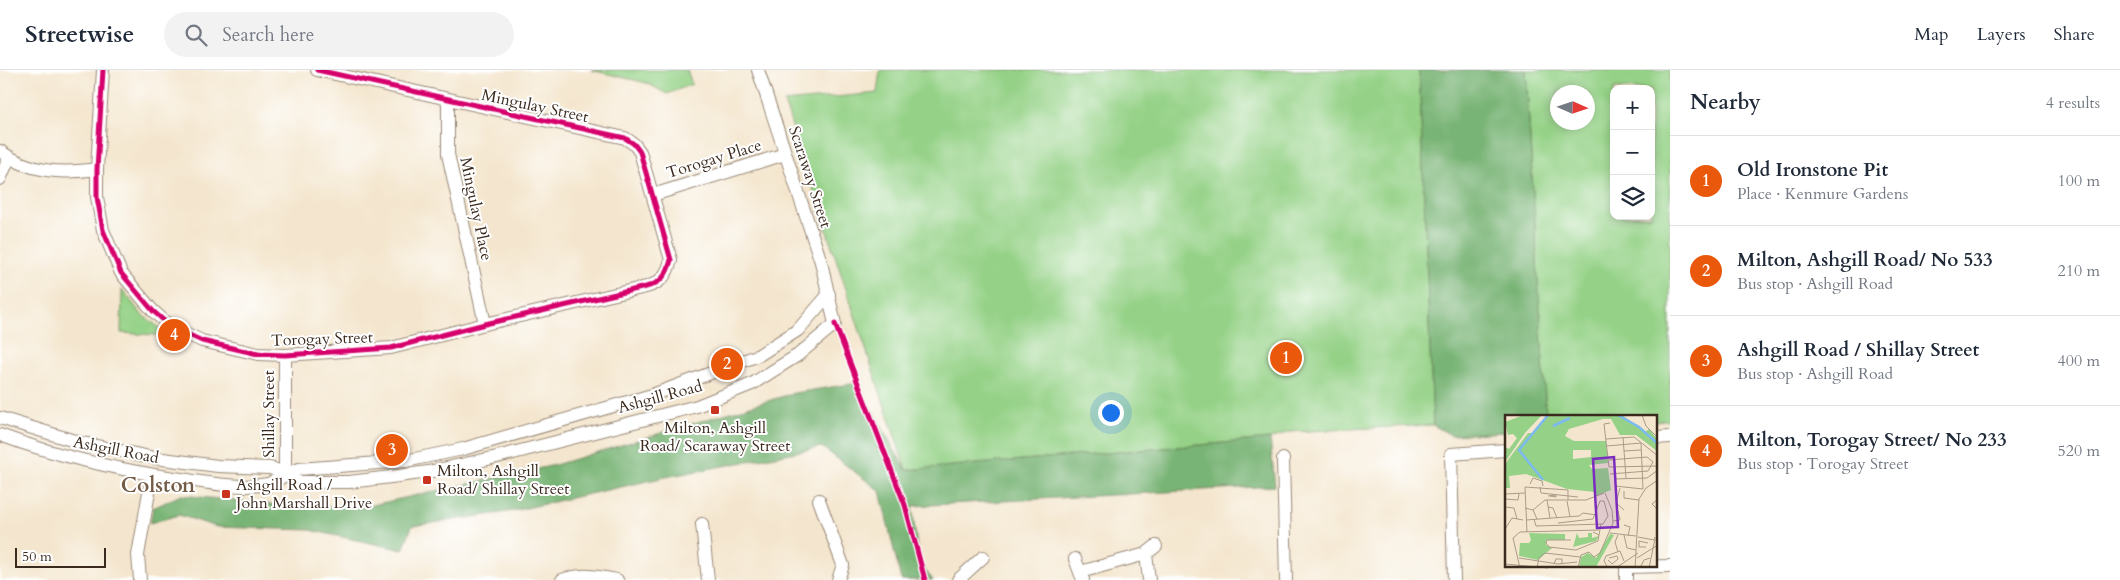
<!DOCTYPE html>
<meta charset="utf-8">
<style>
body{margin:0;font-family:Cardo,serif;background:#f2f2f3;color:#1f2937}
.controls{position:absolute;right:15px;top:15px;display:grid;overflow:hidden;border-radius:10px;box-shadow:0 2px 8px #0003}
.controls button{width:45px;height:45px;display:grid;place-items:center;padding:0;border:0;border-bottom:1px solid #e0e1e3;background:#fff;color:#1f2937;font:25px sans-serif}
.compass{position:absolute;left:1550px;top:15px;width:45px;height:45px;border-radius:50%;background:#fff;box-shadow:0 2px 8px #0003;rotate:93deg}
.scale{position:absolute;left:15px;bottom:12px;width:91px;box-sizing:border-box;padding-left:5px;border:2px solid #3b2a1e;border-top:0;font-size:14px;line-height:18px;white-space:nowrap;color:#3b2a1e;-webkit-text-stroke:4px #fff;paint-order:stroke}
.you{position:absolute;left:1110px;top:342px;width:18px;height:18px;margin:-12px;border:4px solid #fff;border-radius:50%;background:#1a73e8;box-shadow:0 0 0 8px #1a73e833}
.badge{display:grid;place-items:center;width:32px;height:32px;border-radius:50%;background:#ea580c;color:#fff;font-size:16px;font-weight:700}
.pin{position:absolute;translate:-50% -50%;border:2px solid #fff;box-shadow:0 1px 5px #0006}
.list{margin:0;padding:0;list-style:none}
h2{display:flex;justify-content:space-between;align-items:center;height:65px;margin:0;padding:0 20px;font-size:21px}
h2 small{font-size:16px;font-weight:400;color:#747a83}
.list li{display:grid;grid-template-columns:32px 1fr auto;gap:15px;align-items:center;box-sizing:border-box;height:90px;padding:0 20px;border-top:1px solid #e0e1e3}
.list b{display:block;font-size:19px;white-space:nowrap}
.list p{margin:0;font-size:16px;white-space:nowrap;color:#747a83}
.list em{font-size:16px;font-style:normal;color:#747a83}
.icon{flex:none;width:28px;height:28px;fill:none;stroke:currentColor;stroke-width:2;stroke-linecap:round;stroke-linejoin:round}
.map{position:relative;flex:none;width:1670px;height:510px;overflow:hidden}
header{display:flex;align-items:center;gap:30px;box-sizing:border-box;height:70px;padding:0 25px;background:#fff;border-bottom:1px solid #e0e1e3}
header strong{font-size:24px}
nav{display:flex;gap:28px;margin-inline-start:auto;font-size:18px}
.search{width:350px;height:45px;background:#f2f2f3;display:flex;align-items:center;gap:12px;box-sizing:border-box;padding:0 18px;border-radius:28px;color:#747a83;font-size:19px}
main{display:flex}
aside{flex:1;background:#fff}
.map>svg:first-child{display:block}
.green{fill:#95d287;stroke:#687e52;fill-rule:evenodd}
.forest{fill:#78b474;stroke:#5a6f49}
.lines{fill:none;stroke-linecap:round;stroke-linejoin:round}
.minor-casing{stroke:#988876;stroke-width:14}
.minor{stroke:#fff;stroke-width:12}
.cycleway-casing{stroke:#fff;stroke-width:8}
.cycleway{stroke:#d6006c;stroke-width:5}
.poi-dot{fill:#c8321e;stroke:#fff;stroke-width:2}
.labels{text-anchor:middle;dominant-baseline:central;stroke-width:4;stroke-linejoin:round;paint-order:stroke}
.street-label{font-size:16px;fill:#3b2a1e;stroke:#fff}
.poi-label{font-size:16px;fill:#3b2a1e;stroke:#fff;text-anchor:start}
.district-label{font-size:21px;font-weight:bold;fill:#745c48;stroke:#fff}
.inset-river{fill:none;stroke:#7cbaef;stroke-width:2.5}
.inset-road{fill:none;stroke:#aa9b88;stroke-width:1}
.view{fill:#7b2cbf;fill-opacity:0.15;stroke:#7b2cbf;stroke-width:2.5}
.inset-edge{fill:none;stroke:#3b2a1e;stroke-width:2.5}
</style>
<header>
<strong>Streetwise</strong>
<div class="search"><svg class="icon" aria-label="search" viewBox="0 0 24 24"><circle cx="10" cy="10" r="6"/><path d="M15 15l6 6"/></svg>Search here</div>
<nav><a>Map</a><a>Layers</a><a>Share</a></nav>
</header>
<main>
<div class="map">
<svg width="1670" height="510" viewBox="0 0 1670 510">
<rect width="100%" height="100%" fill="#fff"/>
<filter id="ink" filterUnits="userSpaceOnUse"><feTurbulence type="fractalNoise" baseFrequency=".02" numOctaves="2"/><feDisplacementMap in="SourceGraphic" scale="10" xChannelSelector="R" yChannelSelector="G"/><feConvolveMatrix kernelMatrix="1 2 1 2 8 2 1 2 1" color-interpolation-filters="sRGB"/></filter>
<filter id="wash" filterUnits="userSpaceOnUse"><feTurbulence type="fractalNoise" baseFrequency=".0096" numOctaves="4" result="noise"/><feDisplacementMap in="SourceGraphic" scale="20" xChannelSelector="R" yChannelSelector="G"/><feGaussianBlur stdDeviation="1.12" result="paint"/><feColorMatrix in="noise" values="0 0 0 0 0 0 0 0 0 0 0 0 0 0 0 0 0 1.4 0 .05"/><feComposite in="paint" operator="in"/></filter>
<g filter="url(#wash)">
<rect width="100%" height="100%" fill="#f4e6ce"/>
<!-- green -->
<g class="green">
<polygon points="591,0 687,0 692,14 667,24 647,13"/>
<polygon points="880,0 1419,0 1433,355 1289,362 1270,369 906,400 784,32 877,23"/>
<path d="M1526,0H1670V350L1656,351V346H1546ZM1614,19H1651V146H1614ZM1588,22V52H1558V22Z"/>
<polygon points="122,219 142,245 171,266 121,263"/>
</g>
<!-- forest -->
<g class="forest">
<polygon points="1419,0 1526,0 1546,346 1506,346 1506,362 1451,365 1433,355"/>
<polygon points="857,313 906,400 1270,369 1275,416 912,436 919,493 933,510 901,510 880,421 822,377 666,407 508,442 412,456 403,480 310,460 217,457 179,445 150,453 153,438 181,425 285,436 363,437 555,395 794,323"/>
</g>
</g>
<g filter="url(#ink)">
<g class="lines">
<defs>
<g id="minor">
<path d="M103,0L97,99V127L103,160L121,203L153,241L170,256L202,271L258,284L285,285L391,278L485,254L646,217C661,213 667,205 671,190L640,82L634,74L625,68L317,0"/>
<polyline points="448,30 448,84 485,254"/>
<path d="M0,81C30,103 62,104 97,99"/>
<polyline points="0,109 9,88"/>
<polyline points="653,125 785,84"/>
<polyline points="0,348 78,372 155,388 218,396 270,398 285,403 297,412 349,412 391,407 428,402 497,387 697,336 752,314 798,285 835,254 821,192 758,0"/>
<path d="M0,365C59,387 119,400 181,409C209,413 240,419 268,414C275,412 289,402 299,399L405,391L463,379L652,325L759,285L798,260L829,224"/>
<polyline points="1656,368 1670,367"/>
<polyline points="1283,389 1286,510"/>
<polyline points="285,403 285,285"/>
<polyline points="819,430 843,495 838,510"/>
<polyline points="702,454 708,510"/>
<polyline points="1146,484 1149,510"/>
<polyline points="1075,489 1083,510"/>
<polyline points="1626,496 1626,510"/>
<polyline points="1626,497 1670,496"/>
<polyline points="1080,502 1146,484 1156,476"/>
<polyline points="140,510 138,485 152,405"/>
<path d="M562,510C582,503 597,506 617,510"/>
<polyline points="958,510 983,487"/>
<polyline points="1454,510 1451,384 1506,380"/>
</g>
</defs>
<!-- minor casing -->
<use href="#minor" class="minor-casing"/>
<!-- minor -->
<use href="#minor" class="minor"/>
<defs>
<g id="cycleway">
<path d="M103,0L97,99V127L103,160L121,203L153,241L170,256L202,271L258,284L285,285L391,278L485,254L646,217C661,213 667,205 671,190L640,82L634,74L625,68L317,0"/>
<polyline points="835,254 905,435 925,510"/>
</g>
</defs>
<!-- cycleway casing -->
<use href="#cycleway" class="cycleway-casing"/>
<!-- cycleway -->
<use href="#cycleway" class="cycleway"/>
</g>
</g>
<!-- markers -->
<g class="poi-dot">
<rect x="710" y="335" width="10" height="10" rx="2.5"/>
<rect x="422" y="405" width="10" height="10" rx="2.5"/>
<rect x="221" y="419" width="10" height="10" rx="2.5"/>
</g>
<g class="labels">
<!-- street labels -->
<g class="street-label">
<text transform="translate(535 36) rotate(12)">Mingulay Street</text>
<text transform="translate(714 89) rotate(-17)">Torogay Place</text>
<text transform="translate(810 107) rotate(72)">Scaraway Street</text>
<text transform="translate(476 139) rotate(78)">Mingulay Place</text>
<text transform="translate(322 269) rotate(-2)">Torogay Street</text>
<text transform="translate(660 327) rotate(-15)">Ashgill Road</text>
<text transform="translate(269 344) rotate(-90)">Shillay Street</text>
<text transform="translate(116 380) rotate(11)">Ashgill Road</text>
</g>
<!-- poi labels -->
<g class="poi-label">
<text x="715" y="358" text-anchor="middle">Milton, Ashgill<tspan x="715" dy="18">Road/ Scaraway Street</tspan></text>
<text x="437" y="401">Milton, Ashgill<tspan x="437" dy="18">Road/ Shillay Street</tspan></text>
<text x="236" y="415">Ashgill Road /<tspan x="236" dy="18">John Marshall Drive</tspan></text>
</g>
<!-- district labels -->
<g class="district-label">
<text x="158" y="415">Colston</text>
</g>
</g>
<!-- overview -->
<g transform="translate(1505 345)">
<rect width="152" height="152" fill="#f4e6ce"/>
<path d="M37,0L20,18L0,47V32L4,34L12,23L8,19L3,20L0,7L16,1ZM42,0H117L140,17L144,14L152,24V36L131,20H115L106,4H98L64,14L60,21L69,26H101L103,48L84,50L87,54L103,53L106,75L91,81L90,77L62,74L21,59L4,61L5,73H0V49L23,18H27ZM68,35H86V42L68,44ZM24,118L60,119V125H41V130L47,133L33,145L14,141L15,128H24L26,125ZM72,118L74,123L83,122V118H87V123L94,121L91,126L68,132ZM105,119L109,120L91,152H74L76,142L83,138L91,143Z" fill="#95d287" fill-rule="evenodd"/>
<path class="inset-river" d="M113,0L134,12L153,29M48,11L65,3M38,65L14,35L43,0"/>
<path class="inset-road" d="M137,0L141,11L153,23M105,8L99,9L104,52L153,51M118,22L121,63M101,24L129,22L153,41M136,28L138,74M102,31L136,28M119,36L136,35M104,45L142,42L148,47L143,56L105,59M109,64L142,63L153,55M25,69L28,63L37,66L38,71M110,71L138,74M35,72L36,78L73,82M115,73L111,88L119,95M119,76V83L134,85M0,79L20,78M43,81L51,80V82L45,81M0,84L13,85L14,79M153,84L147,89L153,95M42,85L45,103M62,86L65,102M0,92L9,93L12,104M43,92L48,93L52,103M20,93L28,95L32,104M28,95L40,85H81L99,78M74,101L78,98L91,100M29,104L31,111L98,109L103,101L99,86H95M21,105L74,101M108,106L115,105L113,96M53,108L88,104L95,86M119,110L125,112L123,121M0,114L7,103L18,105M22,117L20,72L63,75V85M88,117L94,120L96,109M105,118L131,121M113,120L110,127L113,137M119,120L122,133L131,135M133,122L149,125L150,122M66,125H42L41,128L44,132L71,135L93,126L94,120M141,132H134V126L143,128M89,142L95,138L108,108L107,95L100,78M14,143L53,149L72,147M132,143L153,130M103,145L107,149L113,144L112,141L104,143M0,149L43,153M49,149L51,144H57V149M15,153L8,123L15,117L94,115M32,153L34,143L40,138L75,142M73,153L76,140L84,137L89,142M103,153L99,146L101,141L115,136L119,146M111,153L133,138M130,153L134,84L141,73L153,65M135,153L139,145L145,143M144,153L150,124"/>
<path class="view" d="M109,42L113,112L92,113L88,44Z"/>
<rect width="152" height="152" class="inset-edge"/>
</g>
</svg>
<div class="controls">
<button>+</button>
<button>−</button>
<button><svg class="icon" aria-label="layers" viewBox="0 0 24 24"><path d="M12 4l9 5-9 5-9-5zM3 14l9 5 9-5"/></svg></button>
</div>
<svg class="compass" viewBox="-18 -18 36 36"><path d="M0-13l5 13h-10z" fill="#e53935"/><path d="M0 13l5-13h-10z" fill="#747a83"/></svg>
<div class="scale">50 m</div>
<div class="you"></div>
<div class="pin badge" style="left:1286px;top:288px">1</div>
<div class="pin badge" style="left:727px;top:294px">2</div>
<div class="pin badge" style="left:392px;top:380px">3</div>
<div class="pin badge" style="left:174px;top:265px">4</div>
</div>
<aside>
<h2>Nearby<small>4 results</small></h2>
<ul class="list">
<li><span class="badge">1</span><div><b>Old Ironstone Pit</b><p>Place · Kenmure Gardens</p></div><em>100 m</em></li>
<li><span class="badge">2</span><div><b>Milton, Ashgill Road/ No 533</b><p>Bus stop · Ashgill Road</p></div><em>210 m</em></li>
<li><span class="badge">3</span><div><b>Ashgill Road / Shillay Street</b><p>Bus stop · Ashgill Road</p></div><em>400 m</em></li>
<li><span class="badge">4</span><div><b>Milton, Torogay Street/ No 233</b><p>Bus stop · Torogay Street</p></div><em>520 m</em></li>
</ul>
</aside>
</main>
